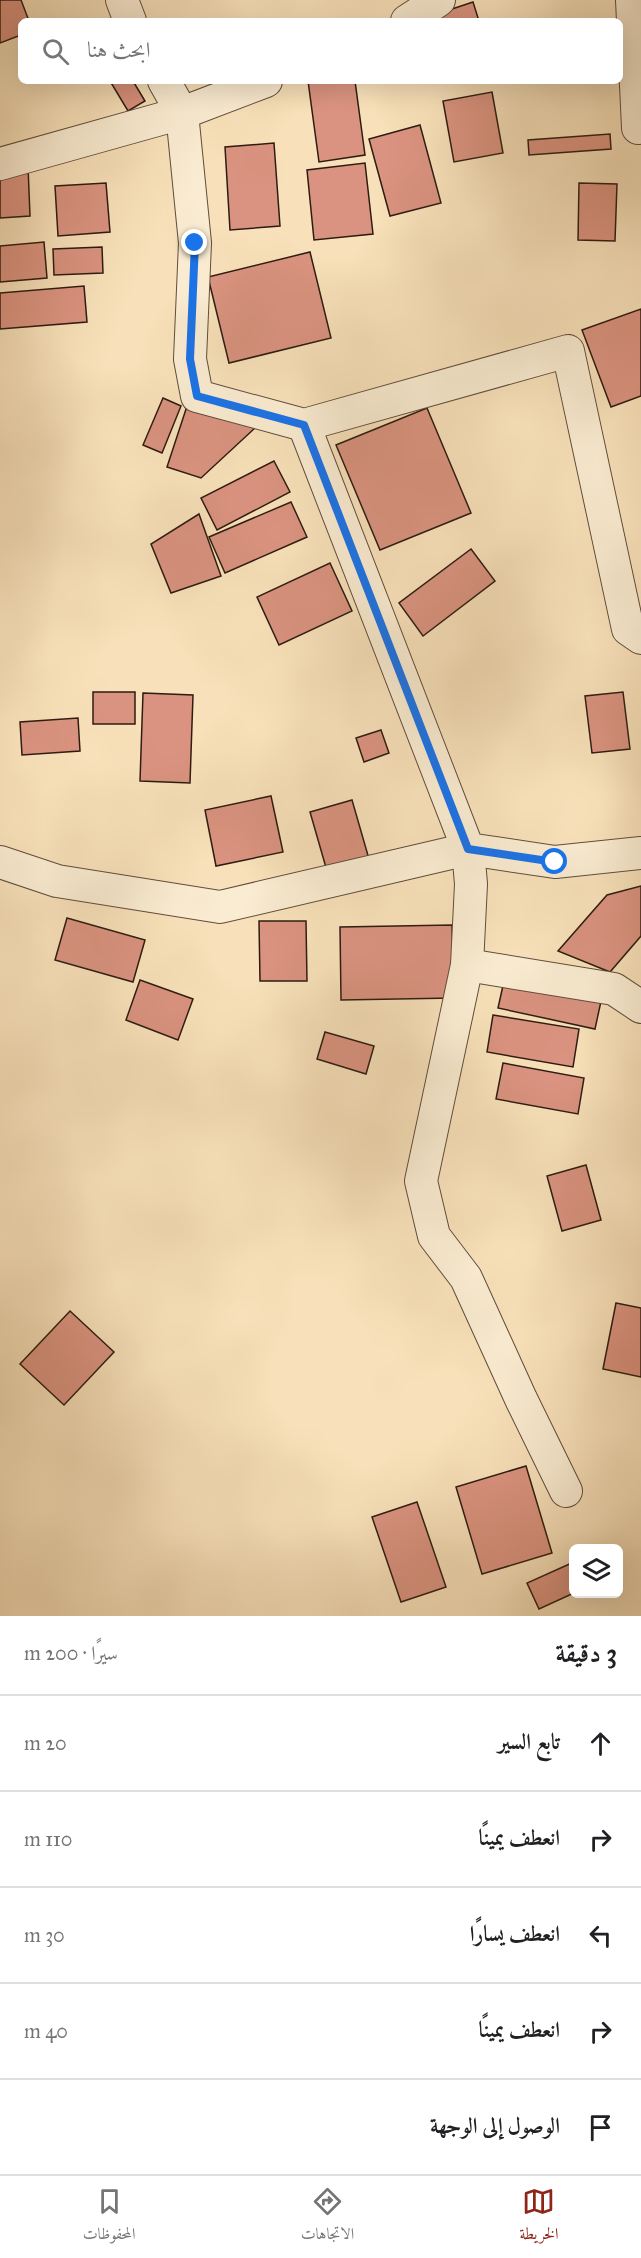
<!DOCTYPE html>
<html lang="ar">
<meta charset="utf-8">
<style>
body{margin:0;font-family:"IM FELL Great Primer",Amiri,serif;background:#f2f2f2;color:#202124;direction:rtl}
.controls{position:absolute;right:18px;bottom:18px;display:grid;overflow:hidden;border-radius:9px;box-shadow:0 6px 24px #0002}
.controls button{width:54px;height:54px;display:grid;place-items:center;padding:0;border:0;border-bottom:2px solid #e0e0e0;background:#fff;color:#202124;font:30px sans-serif}
.stop{position:absolute;width:18px;height:18px;margin:-14px;border:4px solid #1a73e8;border-radius:50%;background:#fff}
.stop.end{background:#1a73e8;border-color:#fff;box-shadow:0 2px 6px #0008}
.list{margin:0;padding:0;list-style:none}
h2{display:flex;justify-content:space-between;align-items:center;height:78px;margin:0;padding:0 24px;font-size:26px}
h2 small{font-size:20px;font-weight:400;color:#757577}
.list li{display:grid;grid-template-columns:39px 1fr auto;gap:18px;align-items:center;box-sizing:border-box;height:96px;padding:0 24px;border-top:2px solid #e0e0e0}
.list b{display:block;font-size:22px;white-space:nowrap}
.list em{font-size:20px;font-style:normal;color:#757577}
.icon{flex:none;width:33px;height:33px;fill:none;stroke:currentColor;stroke-width:2;stroke-linecap:round;stroke-linejoin:round}
.map{position:relative;flex:none;width:641px;height:1616px;overflow:hidden;direction:ltr}
.search{position:absolute;background:#fff;box-shadow:0 6px 24px #0002;left:18px;right:18px;top:18px;height:66px;display:flex;align-items:center;gap:15px;box-sizing:border-box;padding:0 21px;border-radius:9px;color:#757577;font-size:22px}
.sheet{height:558px;background:#fff}
nav{display:flex;justify-content:space-around;align-items:center;box-sizing:border-box;height:84px;border-top:2px solid #e0e0e0;background:#fff;font-size:16px;color:#757577}
nav a{display:grid;justify-items:center;gap:3px}
nav .on{color:#8f2418}
.map>svg:first-child{display:block}
.building{fill:#da9380;stroke:#2d1c11;stroke-width:1.5}
.lines{fill:none;stroke-linecap:round;stroke-linejoin:round}
.minor-casing{stroke:#604d3b;stroke-width:34}
.minor{stroke:#faecd2;stroke-width:32}
.route{stroke:#1a73e8;stroke-width:8}
</style>
<div class="map">
<svg width="641" height="1616" viewBox="0 0 641 1616">
<rect width="100%" height="100%" fill="#f8e1ba"/>
<filter id="stains"><feTurbulence type="fractalNoise" baseFrequency=".00333" numOctaves="4"/><feColorMatrix values="0 0 0 0 .2 0 0 0 0 .09 0 0 0 0 .02 0 0 0 .5 -.17"/></filter>
<radialGradient id="worn" r=".72"><stop offset=".6" stop-color="#630" stop-opacity="0"/><stop offset="1" stop-color="#630" stop-opacity=".3"/></radialGradient>
<!-- building -->
<g class="building">
<polygon points="0,0 21,0 29,21 21,21 21,35 0,43"/>
<polygon points="473,2 479,21 426,21 425,18"/>
<polygon points="110,81 133,81 145,101 128,111"/>
<polygon points="308,81 355,81 365,155 319,162"/>
<polygon points="492,92 503,153 454,162 443,101"/>
<polygon points="420,125 441,203 390,216 369,139"/>
<polygon points="610,134 611,149 529,155 528,140"/>
<polygon points="274,143 280,226 230,230 225,147"/>
<polygon points="365,163 373,234 314,240 307,170"/>
<polygon points="28,166 30,216 0,218 0,167"/>
<polygon points="106,183 110,232 58,236 55,186"/>
<polygon points="579,183 617,184 615,241 578,240"/>
<polygon points="44,242 47,278 0,282 0,246"/>
<polygon points="102,247 103,273 54,275 53,249"/>
<polygon points="310,252 331,338 229,363 208,277"/>
<polygon points="84,286 87,322 0,329 0,293"/>
<polygon points="641,309 641,396 611,407 582,330"/>
<polygon points="163,398 181,406 162,453 143,445"/>
<polygon points="189,400 255,428 201,478 167,467"/>
<polygon points="427,408 471,513 380,550 336,445"/>
<polygon points="274,461 290,492 217,530 201,498"/>
<polygon points="291,502 307,537 225,573 209,537"/>
<polygon points="199,514 221,576 171,593 151,544"/>
<polygon points="471,549 495,581 423,636 399,603"/>
<polygon points="330,563 352,611 279,645 257,597"/>
<rect x="93" y="692" width="42" height="32"/>
<polygon points="623,692 630,749 592,753 585,696"/>
<polygon points="143,693 193,695 190,783 140,781"/>
<polygon points="78,718 80,751 22,755 20,722"/>
<polygon points="381,730 389,753 364,762 356,738"/>
<polygon points="271,796 283,852 216,866 205,810"/>
<polygon points="352,800 369,859 327,871 310,812"/>
<polygon points="641,886 641,936 610,972 558,951 607,895"/>
<polygon points="67,918 145,940 133,982 55,960"/>
<polygon points="259,921 306,921 307,981 260,981"/>
<polygon points="452,925 454,998 341,1000 340,927"/>
<polygon points="506,972 603,992 595,1029 498,1008"/>
<polygon points="140,980 193,999 178,1040 126,1020"/>
<polygon points="493,1015 579,1029 573,1067 487,1052"/>
<polygon points="325,1032 374,1046 366,1074 317,1059"/>
<polygon points="503,1063 584,1078 578,1114 496,1099"/>
<polygon points="586,1165 601,1220 562,1231 547,1176"/>
<polygon points="616,1303 641,1308 641,1377 603,1369"/>
<polygon points="70,1311 114,1352 64,1405 20,1364"/>
<polygon points="526,1466 552,1553 482,1574 456,1487"/>
<polygon points="417,1502 446,1587 401,1602 372,1517"/>
<polygon points="574,1562 574,1593 539,1609 527,1583"/>
</g>
<g class="lines">
<defs>
<g id="minor">
<polyline points="122,0 130,21"/>
<polyline points="632,0 638,128"/>
<polyline points="407,21 439,0"/>
<polyline points="164,81 182,113 195,243 190,359 197,396 304,425 568,351 628,629 641,638"/>
<polyline points="0,164 182,113 266,81"/>
<polyline points="304,425 468,849 555,862 641,853"/>
<polyline points="0,862 57,881 220,907 468,849 471,884 467,965 421,1181 434,1236 466,1278 521,1399 566,1491"/>
<polyline points="467,965 614,989 641,1007"/>
</g>
</defs>
<!-- minor casing -->
<use href="#minor" class="minor-casing"/>
<!-- minor -->
<use href="#minor" class="minor"/>
</g>
<g class="lines">
<!-- route -->
<polyline class="route" points="195,243 190,359 197,396 304,425 468,849 555,862"/>
</g>
<rect width="100%" height="100%" filter="url(#stains)"/>
<rect width="100%" height="100%" fill="url(#worn)"/>
</svg>
<div class="controls">
<button><svg class="icon" aria-label="layers" viewBox="0 0 24 24"><path d="M12 4l9 5-9 5-9-5zM3 14l9 5 9-5"/></svg></button>
</div>
<div class="stop" style="left:555px;top:862px"></div>
<div class="stop end" style="left:195px;top:243px"></div>
<div class="search"><svg class="icon" aria-label="search" viewBox="0 0 24 24"><circle cx="10" cy="10" r="6"/><path d="M15 15l6 6"/></svg>ابحث هنا</div>
</div>
<section class="sheet">
<h2>3 دقيقة<small>سيرًا · 200 m</small></h2>
<ul class="list">
<li><svg class="icon" aria-label="ahead" viewBox="0 0 24 24"><path d="M12 20V5M6 11l6-6 6 6"/></svg><div><b>تابع السير</b></div><em>20 m</em></li>
<li><svg class="icon" aria-label="right" viewBox="0 0 24 24"><path d="M7 20v-9h11M14 6l5 5-5 5"/></svg><div><b>انعطف يمينًا</b></div><em>110 m</em></li>
<li><svg class="icon" aria-label="left" viewBox="0 0 24 24"><path d="M17 20v-9H6M10 6l-5 5 5 5"/></svg><div><b>انعطف يسارًا</b></div><em>30 m</em></li>
<li><svg class="icon" aria-label="right" viewBox="0 0 24 24"><path d="M7 20v-9h11M14 6l5 5-5 5"/></svg><div><b>انعطف يمينًا</b></div><em>40 m</em></li>
<li><svg class="icon" aria-label="arrive" viewBox="0 0 24 24"><path d="M6 21V4h12l-3 4 3 4H6"/></svg><div><b>الوصول إلى الوجهة</b></div></li>
</ul>
</section>
<nav>
<a class="on"><svg class="icon" aria-label="map" viewBox="0 0 24 24"><path d="M3 6l6-2 6 2 6-2v14l-6 2-6-2-6 2zM9 4v14M15 6v14"/></svg>الخريطة</a>
<a><svg class="icon" aria-label="directions" viewBox="0 0 24 24"><path d="M12 3l9 9-9 9-9-9zM9 14v-3h6M13 9l2 2-2 2"/></svg>الاتجاهات</a>
<a><svg class="icon" aria-label="saved" viewBox="0 0 24 24"><path d="M7 4h10v16l-5-4-5 4z"/></svg>المحفوظات</a>
</nav>
